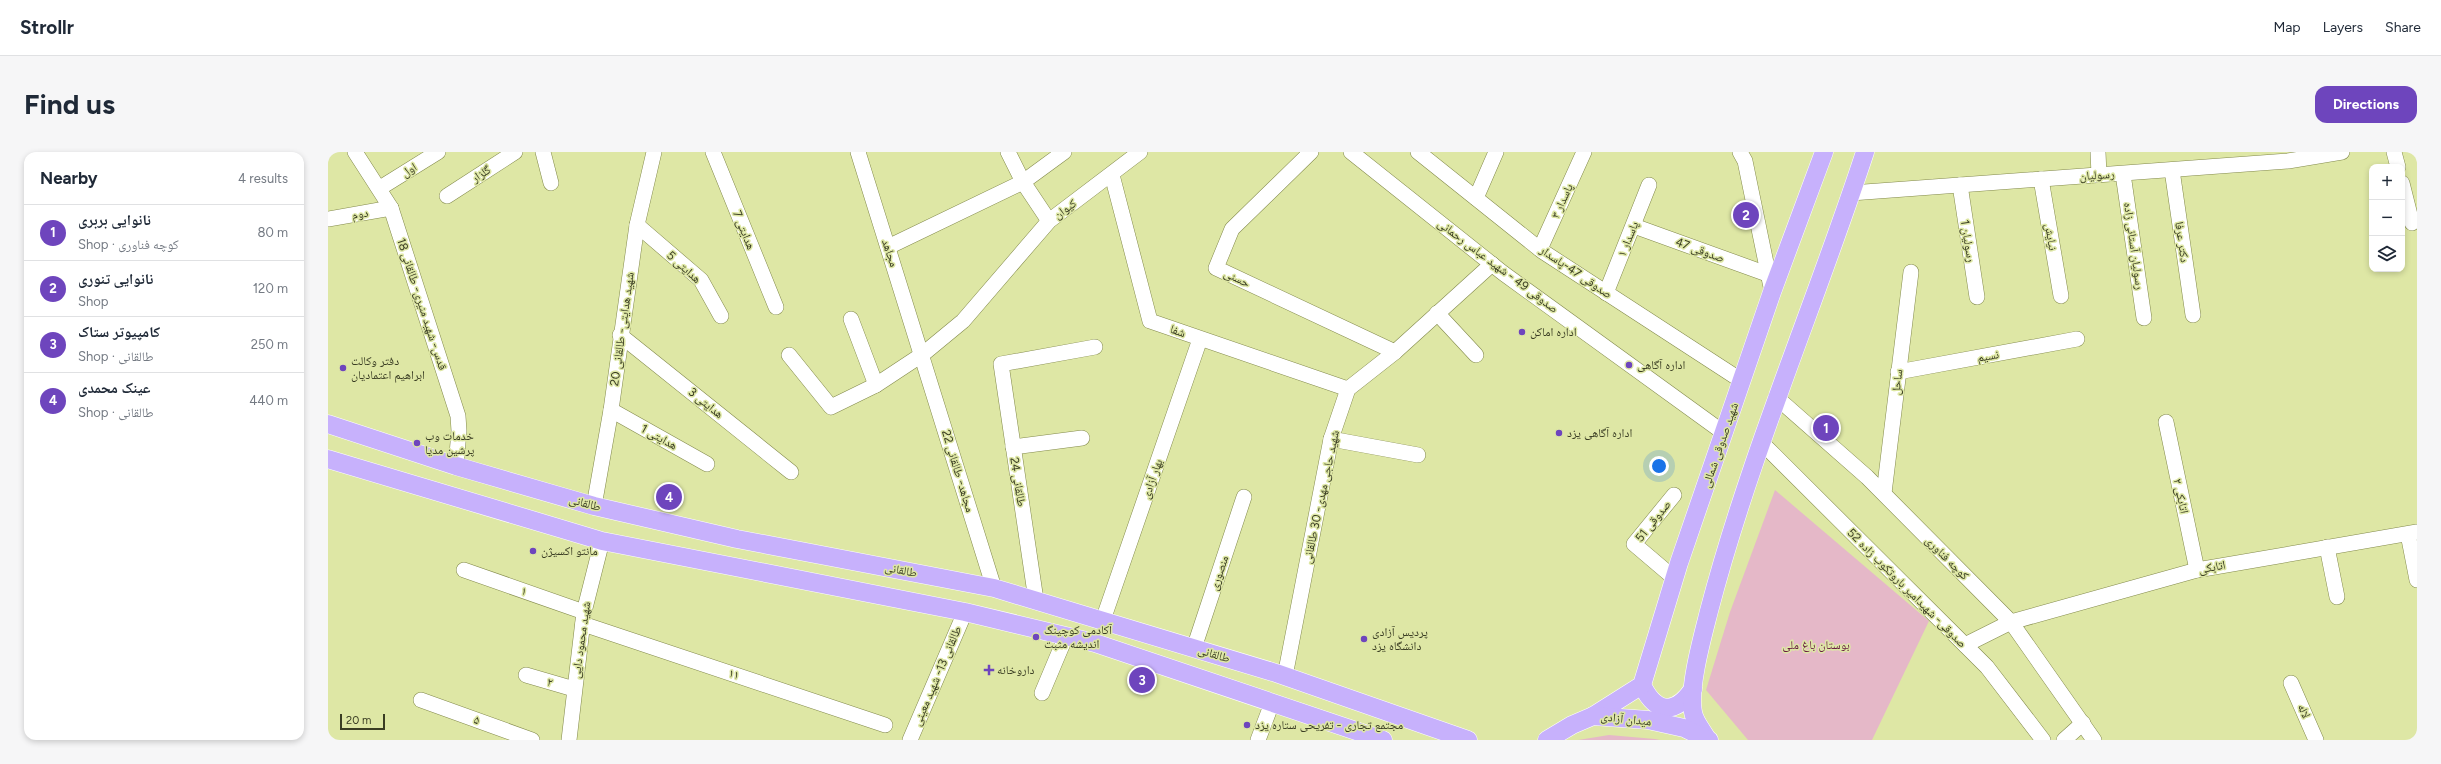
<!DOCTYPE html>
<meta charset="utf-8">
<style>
body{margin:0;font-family:Figtree,"Noto Naskh Arabic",sans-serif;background:#f6f6f7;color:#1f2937}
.controls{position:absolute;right:12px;top:12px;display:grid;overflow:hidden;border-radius:8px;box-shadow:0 2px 6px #0003}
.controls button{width:36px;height:36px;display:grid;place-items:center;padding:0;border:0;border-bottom:1px solid #e0e1e3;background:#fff;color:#1f2937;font:20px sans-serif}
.scale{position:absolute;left:12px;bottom:10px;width:45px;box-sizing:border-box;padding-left:4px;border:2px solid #3a3d23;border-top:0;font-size:11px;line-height:14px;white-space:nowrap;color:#3a3d23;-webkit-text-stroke:3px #dee7a5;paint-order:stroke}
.you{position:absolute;left:1331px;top:314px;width:14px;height:14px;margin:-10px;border:3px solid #fff;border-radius:50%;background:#1a73e8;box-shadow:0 0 0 6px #1a73e833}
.badge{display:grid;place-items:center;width:26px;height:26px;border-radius:50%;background:#6e45bd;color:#fff;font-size:13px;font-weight:700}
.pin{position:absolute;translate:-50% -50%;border:2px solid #fff;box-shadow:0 1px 4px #0006}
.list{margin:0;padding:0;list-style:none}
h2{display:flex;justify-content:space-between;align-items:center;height:52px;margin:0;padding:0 16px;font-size:17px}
h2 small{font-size:13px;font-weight:400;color:#747a83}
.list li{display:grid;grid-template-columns:26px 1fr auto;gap:12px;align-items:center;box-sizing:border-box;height:56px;padding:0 16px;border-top:1px solid #e0e1e3}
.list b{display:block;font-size:15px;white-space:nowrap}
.list p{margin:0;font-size:13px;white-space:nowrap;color:#747a83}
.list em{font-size:13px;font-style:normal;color:#747a83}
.icon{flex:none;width:22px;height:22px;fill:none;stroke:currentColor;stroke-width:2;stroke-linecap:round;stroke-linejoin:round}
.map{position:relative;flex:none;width:2089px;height:588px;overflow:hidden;border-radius:12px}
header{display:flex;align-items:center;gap:24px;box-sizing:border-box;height:56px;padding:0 20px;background:#fff;border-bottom:1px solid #e0e1e3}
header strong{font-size:19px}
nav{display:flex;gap:22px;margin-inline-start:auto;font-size:14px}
.intro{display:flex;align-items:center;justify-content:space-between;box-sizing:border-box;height:96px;padding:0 24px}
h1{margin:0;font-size:28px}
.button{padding:10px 18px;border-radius:12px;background:#6e45bd;color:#fff;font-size:14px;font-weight:700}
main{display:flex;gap:24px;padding:0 24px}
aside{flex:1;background:#fff;border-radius:12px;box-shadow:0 2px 6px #0003}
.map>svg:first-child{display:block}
.green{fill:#e5b8c8}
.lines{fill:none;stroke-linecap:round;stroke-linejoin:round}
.minor-casing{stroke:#838a4c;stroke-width:16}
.major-casing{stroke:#fff;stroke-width:19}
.minor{stroke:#fff;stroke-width:15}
.major{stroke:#c7b1fc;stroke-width:18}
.poi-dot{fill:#6e45bd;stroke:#dee7a5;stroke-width:1.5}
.labels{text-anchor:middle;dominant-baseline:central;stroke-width:3;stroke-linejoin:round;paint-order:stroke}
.street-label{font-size:12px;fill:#3a3d23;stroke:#dee7a5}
.poi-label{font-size:12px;fill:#3a3d23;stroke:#dee7a5;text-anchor:start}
.park-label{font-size:12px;fill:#681d41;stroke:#dee7a5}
</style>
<header>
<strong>Strollr</strong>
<nav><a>Map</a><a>Layers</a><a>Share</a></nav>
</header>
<div class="intro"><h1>Find us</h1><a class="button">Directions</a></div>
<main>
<aside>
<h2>Nearby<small>4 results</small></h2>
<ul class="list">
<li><span class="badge">1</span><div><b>نانوایی بربری</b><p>Shop · کوچه فناوری</p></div><em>80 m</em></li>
<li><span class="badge">2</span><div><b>نانوایی تنوری</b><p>Shop</p></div><em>120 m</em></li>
<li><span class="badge">3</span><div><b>کامپیوتر ستاک</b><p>Shop · طالقانی</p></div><em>250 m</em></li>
<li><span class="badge">4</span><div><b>عینک محمدی</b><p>Shop · طالقانی</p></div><em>440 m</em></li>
</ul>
</aside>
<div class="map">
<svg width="2089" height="588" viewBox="0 0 2089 588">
<rect width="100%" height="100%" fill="#dee7a5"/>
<!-- green -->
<g class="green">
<polygon points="1447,338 1601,469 1544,588 1420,588 1378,538 1402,460"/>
<polygon points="1281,583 1327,587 1332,588 1250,588"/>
</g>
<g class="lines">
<defs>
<g id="minor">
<polyline points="27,0 63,56 130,264 131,279 128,314"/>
<polyline points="215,0 223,31"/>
<polyline points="385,0 448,155"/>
<polyline points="530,0 666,436"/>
<polyline points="680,0 695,30 721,69"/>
<polyline points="983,0 904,77 888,116 1067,200"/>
<polyline points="1023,0 1175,121 1396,281"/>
<polyline points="1090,0 1214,99 1414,229"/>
<polyline points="1412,0 1417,9 1444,140"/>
<polyline points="1770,0 1771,23"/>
<polyline points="2066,0 2070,15"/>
<polyline points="1844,18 1865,163"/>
<polyline points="1795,22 1816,166"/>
<polyline points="784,23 822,169 1020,237"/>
<polyline points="1713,27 1733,144"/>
<polyline points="2074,31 2084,71"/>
<polyline points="1632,33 1649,145"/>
<polyline points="52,36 110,0"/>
<polyline points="1523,41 1960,9 2014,0"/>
<polyline points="119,44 187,0"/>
<polyline points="1148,46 1168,0"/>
<polyline points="0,67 63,56"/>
<polyline points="309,73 373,128 393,164"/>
<polyline points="1306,74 1439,122"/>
<polyline points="560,95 695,30 736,0"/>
<polyline points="1212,97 1256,0"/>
<polyline points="1278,141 1321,33"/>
<polyline points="1109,161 1148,203"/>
<polyline points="523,167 548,233"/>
<polyline points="292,183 463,320"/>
<polyline points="461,203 503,255 548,233 595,202 635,169 721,69 812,0"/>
<polyline points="1570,220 1749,187"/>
<polyline points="1448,245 1539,325 1683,470 1766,588"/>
<polyline points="283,258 379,312"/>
<polyline points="1838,270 1869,418"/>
<polyline points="1003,287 1090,303"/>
<polyline points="1434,291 1659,515 1715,588"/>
<polyline points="685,295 754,286"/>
<polyline points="1556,341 1583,120"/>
<polyline points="1346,343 1306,392 1346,426"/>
<polyline points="266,354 283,258 309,73 326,0"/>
<polyline points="2080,382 2089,428"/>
<polyline points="1999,395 2009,445"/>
<polyline points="136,418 256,460"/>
<polyline points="708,448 673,212 767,195"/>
<polyline points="775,468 872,187"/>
<polyline points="255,472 557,573"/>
<polyline points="1637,493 1683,470 1869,418 2089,380"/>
<polyline points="866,496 916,345"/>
<polyline points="198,523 246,537"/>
<polyline points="957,524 1003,287 1020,237 1067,200 1164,112"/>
<polyline points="1963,531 1988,588"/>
<polyline points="714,541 738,484"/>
<polyline points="93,548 204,588"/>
<polyline points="241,588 256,460 274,389"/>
<polyline points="582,588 637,460"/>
<polyline points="930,588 944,551"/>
<polyline points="1736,588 1755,571"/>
</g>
<g id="major">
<polyline points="0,272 128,314 266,354 409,387 666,436 948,521 1140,588"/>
<polyline points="0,307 274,389 637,460 767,491 1055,588"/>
<path d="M1314,533C1328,562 1347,563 1365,537"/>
<polyline points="1265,564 1314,533 1351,411 1444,140 1496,0"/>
<path d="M1379,587C1375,579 1366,569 1365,560C1360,536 1375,483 1381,459C1422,302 1487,153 1537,0"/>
<polyline points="1219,588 1244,573 1265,564 1320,568 1356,576 1381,588"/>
</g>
</defs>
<!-- minor casing -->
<use href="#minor" class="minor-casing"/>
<!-- major casing -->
<use href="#major" class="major-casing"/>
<!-- minor -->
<use href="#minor" class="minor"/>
<!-- major -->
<use href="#major" class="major"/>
</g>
<!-- markers -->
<g class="poi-dot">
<circle cx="1194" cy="180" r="4"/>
<circle cx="1301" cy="213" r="4"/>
<circle cx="15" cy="216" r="4"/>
<circle cx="1231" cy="281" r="4"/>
<circle cx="89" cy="291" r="4"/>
<circle cx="205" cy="399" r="4"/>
<circle cx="708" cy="485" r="4"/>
<circle cx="1036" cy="487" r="4"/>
<path d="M659 512h4v4h4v4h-4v4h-4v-4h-4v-4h4z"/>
<circle cx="919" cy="573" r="4"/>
</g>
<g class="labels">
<!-- street labels -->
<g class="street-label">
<text transform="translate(81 18) rotate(-32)">اول</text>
<text transform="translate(153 22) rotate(-33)">گلزار</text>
<text transform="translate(1769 23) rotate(-4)">رسولیان</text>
<text transform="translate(1234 49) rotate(-66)">پاسدار ۳</text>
<text transform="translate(737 57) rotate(-36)">کیوان</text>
<text transform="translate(32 62) rotate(-10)">دوم</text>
<text transform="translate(416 78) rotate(68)">هدایتی 7</text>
<text transform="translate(1723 85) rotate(81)">نیایش</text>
<text transform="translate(1300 87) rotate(-68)">پاسدار ۱</text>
<text transform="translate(1640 89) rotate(81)">رسولیان 1</text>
<text transform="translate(1854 90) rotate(82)">دکتر عرفا</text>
<text transform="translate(1806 94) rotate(82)">رسولیان آستانی زاده</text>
<text transform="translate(1372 98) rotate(20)">صدوقی 47</text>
<text transform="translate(562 101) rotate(72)">مجاهد</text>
<text transform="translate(1170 114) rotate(37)">صدوقی 49 - شهید عباس رحمانی</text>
<text transform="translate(356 115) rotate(42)">هدایتی 5</text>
<text transform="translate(1248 120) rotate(34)">صدوقی 47-پاسدار</text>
<text transform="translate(909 126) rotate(25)">حسنی</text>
<text transform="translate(94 152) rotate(72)">قدس- شهید منیری- طالقانی 18</text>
<text transform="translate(294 177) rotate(-82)">شهید هدایتی- طالقانی 20</text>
<text transform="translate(850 179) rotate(20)">شفا</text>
<text transform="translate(1660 204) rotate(-10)">نسیم</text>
<text transform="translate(1569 230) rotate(-83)">ساحل</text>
<text transform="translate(378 251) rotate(39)">هدایتی 3</text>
<text transform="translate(331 285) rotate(29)">هدایتی 1</text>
<text transform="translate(1392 293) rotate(-71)">شهید صدوقی شمالی</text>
<text transform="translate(630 319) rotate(73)">مجاهد- طالقانی 22</text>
<text transform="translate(824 327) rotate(-71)">بهار آزادی</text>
<text transform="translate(690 330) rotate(81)">طالقانی 24</text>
<text transform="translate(1853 344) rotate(78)">اتابکی ۲</text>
<text transform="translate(993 345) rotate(-78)">شهید حاجی مهدی- 30 طالقانی</text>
<text transform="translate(257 351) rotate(15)">طالقانی</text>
<text transform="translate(1325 369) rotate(-52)">صدوقی 51</text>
<text transform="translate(1619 406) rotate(45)">کوچه فناوری</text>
<text transform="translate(1884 415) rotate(-11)">اتابکی</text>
<text transform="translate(573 418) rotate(11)">طالقانی</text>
<text transform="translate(891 421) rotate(-71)">منصوری</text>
<text transform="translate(1579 436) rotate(45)">52 صدوقی- شهیدامیر باروتکوب زاده</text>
<text transform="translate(196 439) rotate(19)">۱</text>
<text transform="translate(253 488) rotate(-82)">شهید محمود دایی</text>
<text transform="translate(886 502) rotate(17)">طالقانی</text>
<text transform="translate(406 522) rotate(18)">۱۱</text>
<text transform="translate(609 524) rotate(-67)">طالقانی 13- شهید معینی</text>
<text transform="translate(222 530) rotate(15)">۲</text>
<text transform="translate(1976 559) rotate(66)">لاله</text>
<text transform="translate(1298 567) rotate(6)">میدان آزادی</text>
<text transform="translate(149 568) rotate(20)">۵</text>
</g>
<!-- poi labels -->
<g class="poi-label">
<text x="1202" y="180">اداره اماکن</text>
<text x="23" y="209">دفتر وکالت<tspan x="23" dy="14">ابراهیم اعتمادیان</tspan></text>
<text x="1309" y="213">اداره آگاهی</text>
<text x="1239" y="281">اداره آگاهی یزد</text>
<text x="97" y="284">خدمات وب<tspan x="97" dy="14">پرشین مدیا</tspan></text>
<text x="213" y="399">مانتو اكسيژن</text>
<text x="716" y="478">آکادمی کوچینگ<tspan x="716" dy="14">اندیشه مثبت</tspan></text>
<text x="1044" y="480">پردیس آزادی<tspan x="1044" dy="14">دانشگاه یزد</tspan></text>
<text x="669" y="518">داروخانه</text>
<text x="927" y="573">مجتمع تجاری - تفریحی ستاره یزد</text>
</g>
<!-- park labels -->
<g class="park-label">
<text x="1488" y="493">بوستان باغ ملی</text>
</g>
</g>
</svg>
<div class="controls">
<button>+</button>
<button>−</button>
<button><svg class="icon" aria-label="layers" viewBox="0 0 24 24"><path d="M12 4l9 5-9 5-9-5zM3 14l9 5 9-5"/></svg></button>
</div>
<div class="scale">20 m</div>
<div class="you"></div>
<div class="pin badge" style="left:1498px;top:276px">1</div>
<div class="pin badge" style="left:1418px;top:63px">2</div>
<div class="pin badge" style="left:814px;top:528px">3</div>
<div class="pin badge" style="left:341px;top:345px">4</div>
</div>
</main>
